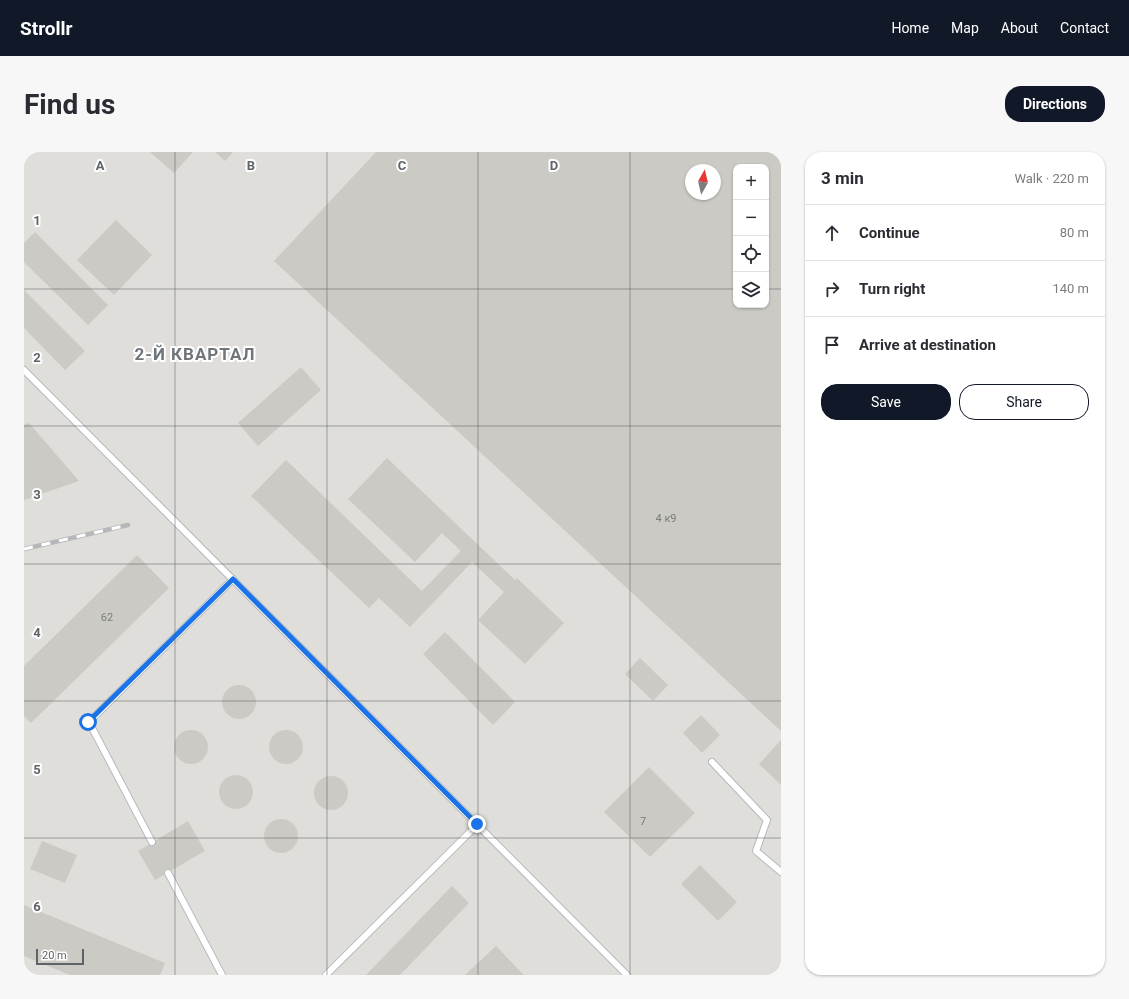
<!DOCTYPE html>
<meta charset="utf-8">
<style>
body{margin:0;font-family:Roboto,sans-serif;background:#f7f7f7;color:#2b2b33}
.controls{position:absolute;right:12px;top:12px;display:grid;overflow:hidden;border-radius:8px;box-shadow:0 1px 3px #0004}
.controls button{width:36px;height:36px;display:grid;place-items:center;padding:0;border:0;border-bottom:1px solid #e1e1e2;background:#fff;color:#2b2b33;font:20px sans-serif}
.compass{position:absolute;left:661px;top:12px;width:36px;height:36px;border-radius:50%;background:#fff;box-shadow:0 1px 3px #0004;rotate:8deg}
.scale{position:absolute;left:12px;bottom:10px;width:48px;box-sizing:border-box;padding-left:4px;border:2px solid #5f6368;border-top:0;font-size:11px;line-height:14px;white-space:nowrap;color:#5f6368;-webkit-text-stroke:3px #fff;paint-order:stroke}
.stop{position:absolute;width:12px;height:12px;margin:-9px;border:3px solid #1a73e8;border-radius:50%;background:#fff}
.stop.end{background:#1a73e8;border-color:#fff;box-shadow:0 1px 4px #0008}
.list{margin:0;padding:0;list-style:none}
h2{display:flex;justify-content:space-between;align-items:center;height:52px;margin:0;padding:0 16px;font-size:17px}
h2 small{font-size:13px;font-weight:400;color:#7c7c81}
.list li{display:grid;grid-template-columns:26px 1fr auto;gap:12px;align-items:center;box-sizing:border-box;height:56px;padding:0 16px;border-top:1px solid #e1e1e2}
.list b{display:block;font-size:15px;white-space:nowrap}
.list em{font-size:13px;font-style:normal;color:#7c7c81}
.actions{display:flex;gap:8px;padding:12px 16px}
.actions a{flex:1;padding:9px 0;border:1px solid #111827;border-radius:16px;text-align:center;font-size:14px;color:#111827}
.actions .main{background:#111827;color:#fff}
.icon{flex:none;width:22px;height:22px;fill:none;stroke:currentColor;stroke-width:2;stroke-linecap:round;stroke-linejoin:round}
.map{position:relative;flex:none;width:757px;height:823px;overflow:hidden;border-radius:16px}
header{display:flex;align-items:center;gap:24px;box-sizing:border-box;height:56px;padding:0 20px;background:#111827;color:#fff}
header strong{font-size:19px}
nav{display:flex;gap:22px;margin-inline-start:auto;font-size:14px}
.intro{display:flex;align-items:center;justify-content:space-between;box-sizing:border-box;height:96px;padding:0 24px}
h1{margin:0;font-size:28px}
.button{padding:10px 18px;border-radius:16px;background:#111827;color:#fff;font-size:14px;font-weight:700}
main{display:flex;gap:24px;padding:0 24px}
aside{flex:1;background:#fff;border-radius:16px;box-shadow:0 1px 3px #0004}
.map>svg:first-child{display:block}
.industrial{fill:#e0deda;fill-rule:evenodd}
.building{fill:#cccac5;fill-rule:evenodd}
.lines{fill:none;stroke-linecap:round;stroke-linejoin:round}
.service-casing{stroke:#b5b8bc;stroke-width:8}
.service{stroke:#fff;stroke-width:6}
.rail-casing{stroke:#b6b7b8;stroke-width:4.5}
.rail{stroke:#fff;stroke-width:3;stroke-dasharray:9;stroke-linecap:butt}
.route{stroke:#1a73e8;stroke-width:5}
.grid{fill:none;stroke:#5f6368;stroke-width:1;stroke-opacity:0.55}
.labels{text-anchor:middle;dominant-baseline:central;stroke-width:4;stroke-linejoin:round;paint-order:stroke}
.number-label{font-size:11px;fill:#7a7d7f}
.district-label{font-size:17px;font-weight:bold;letter-spacing:1px;fill:#70757a;stroke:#fff}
.grid-label{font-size:13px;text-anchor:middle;font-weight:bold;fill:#5f6368;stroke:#fff;stroke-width:4;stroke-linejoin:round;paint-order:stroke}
</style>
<header>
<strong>Strollr</strong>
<nav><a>Home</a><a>Map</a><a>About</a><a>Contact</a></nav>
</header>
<div class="intro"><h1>Find us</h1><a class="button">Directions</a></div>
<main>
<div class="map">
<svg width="757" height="823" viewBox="0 0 757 823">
<rect width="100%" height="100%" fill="#f1efe8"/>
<!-- industrial -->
<path class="industrial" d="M0,0H757V823H0ZM712,15H742V153H712ZM667,18H691V42H667Z"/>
<!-- building -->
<g class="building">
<polygon points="126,0 169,0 150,21"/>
<polygon points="191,0 209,0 201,9"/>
<path d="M352,0H757V579L250,109ZM712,15H742V153H712ZM667,18H691V42H667Z"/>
<polygon points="92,68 128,103 90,143 53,108"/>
<polygon points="11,80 84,153 64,173 0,110 0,91"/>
<polygon points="0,138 61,199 41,218 0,176"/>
<polygon points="277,215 297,238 234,294 214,271"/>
<polygon points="5,271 55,329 0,348 0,273"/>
<polygon points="363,306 491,428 493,426 540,471 501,512 454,468 480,440 448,410 386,475 355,446 345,456 227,344 262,308 398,439 437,399 418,381 391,410 324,347"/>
<polygon points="113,403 145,436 7,571 0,564 0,514"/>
<polygon points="421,480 491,550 469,573 399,502"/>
<polygon points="616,506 644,533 629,549 601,522"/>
<circle cx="215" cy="550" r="17"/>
<polygon points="677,563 696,583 678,601 659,581"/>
<circle cx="262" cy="595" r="17"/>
<circle cx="167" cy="595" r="17"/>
<polygon points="757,588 757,633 735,612"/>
<polygon points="625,615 671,661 626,705 580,660"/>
<circle cx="212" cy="640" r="17"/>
<circle cx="307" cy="641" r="17"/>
<circle cx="257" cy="684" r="17"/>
<polygon points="164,669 181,699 131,728 114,699"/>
<polygon points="18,689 53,703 41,731 6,717"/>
<polygon points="676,713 713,750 694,769 657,732"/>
<polygon points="428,734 445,751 376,823 342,823"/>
<polygon points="0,753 141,811 136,823 46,823 0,804"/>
<polygon points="472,794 500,823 441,823"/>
</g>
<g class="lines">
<defs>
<g id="service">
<polyline points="0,218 603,823"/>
<polyline points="688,610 743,668 732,699 757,720"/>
<polyline points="128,690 65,570 209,427"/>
<polyline points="144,721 198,823"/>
<polyline points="302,823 453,673"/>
</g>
</defs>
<!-- service casing -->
<use href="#service" class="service-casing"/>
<!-- service -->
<use href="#service" class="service"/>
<defs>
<g id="rail">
<polyline points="0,397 104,373"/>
<polyline points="0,822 4,823"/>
</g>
</defs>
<!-- rail casing -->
<use href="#rail" class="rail-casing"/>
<!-- rail -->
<use href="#rail" class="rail"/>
</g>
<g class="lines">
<!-- route -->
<polyline class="route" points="64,570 209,427 453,672"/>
</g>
<!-- grid -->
<path class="grid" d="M151,0V823M303,0V823M454,0V823M606,0V823M0,137H712M742,137H757M0,274H757M0,412H757M0,549H757M0,686H757"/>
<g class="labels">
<!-- number labels -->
<g class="number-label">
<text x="642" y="366">4 к9</text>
<text x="83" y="465">62</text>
<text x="619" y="669">7</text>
</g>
<!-- district labels -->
<g class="district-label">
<text x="171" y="202">2-Й КВАРТАЛ</text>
</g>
</g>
<g class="grid-label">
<text x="76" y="18">A</text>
<text x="227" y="18">B</text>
<text x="378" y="18">C</text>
<text x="530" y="18">D</text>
<text x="13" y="73">1</text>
<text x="13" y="210">2</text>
<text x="13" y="347">3</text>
<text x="13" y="485">4</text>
<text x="13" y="622">5</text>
<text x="13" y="759">6</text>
</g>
</svg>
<div class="controls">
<button>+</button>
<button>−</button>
<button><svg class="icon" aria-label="locate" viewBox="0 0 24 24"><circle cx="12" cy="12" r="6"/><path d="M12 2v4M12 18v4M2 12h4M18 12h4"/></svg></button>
<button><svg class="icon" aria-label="layers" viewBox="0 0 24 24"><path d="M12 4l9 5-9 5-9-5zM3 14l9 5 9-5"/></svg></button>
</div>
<svg class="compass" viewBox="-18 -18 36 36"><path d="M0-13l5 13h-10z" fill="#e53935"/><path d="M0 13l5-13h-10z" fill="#7c7c81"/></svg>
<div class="scale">20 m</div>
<div class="stop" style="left:64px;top:570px"></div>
<div class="stop end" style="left:453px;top:672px"></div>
</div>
<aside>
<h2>3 min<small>Walk · 220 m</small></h2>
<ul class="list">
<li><svg class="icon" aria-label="ahead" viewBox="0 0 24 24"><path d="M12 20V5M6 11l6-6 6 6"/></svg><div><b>Continue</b></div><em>80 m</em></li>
<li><svg class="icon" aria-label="right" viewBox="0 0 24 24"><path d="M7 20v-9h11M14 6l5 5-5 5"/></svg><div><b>Turn right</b></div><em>140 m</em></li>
<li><svg class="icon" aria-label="arrive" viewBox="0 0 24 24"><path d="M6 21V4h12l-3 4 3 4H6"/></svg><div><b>Arrive at destination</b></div></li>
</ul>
<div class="actions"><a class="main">Save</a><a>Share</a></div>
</aside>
</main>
